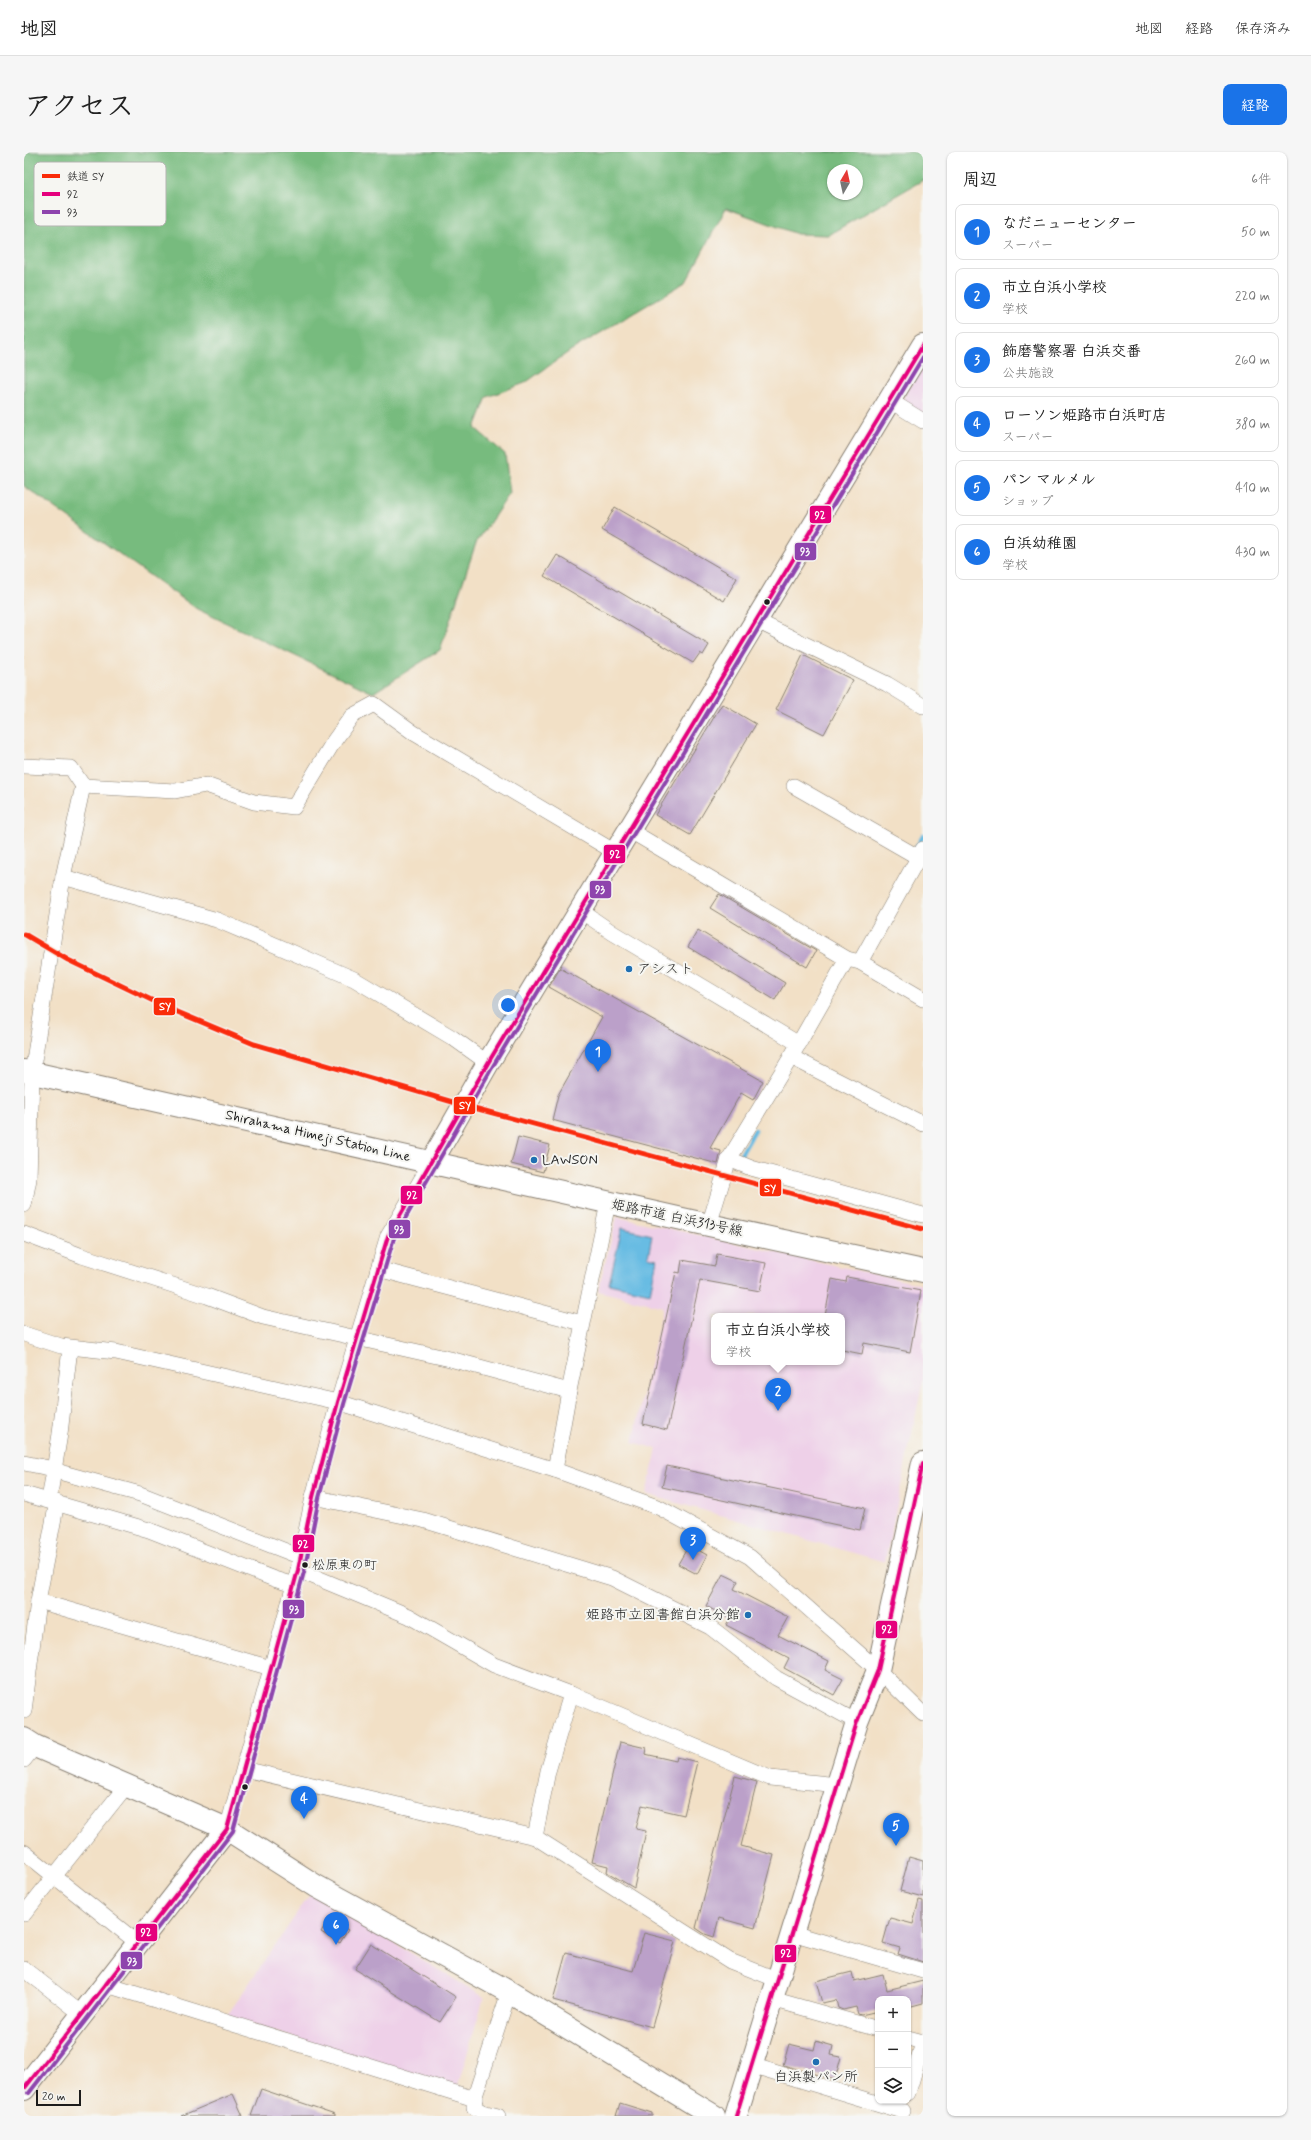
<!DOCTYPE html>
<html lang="ja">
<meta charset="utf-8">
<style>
body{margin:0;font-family:Mynerve,"Klee One",sans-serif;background:#f6f6f6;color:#222}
.controls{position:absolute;right:12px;bottom:12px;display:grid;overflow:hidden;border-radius:8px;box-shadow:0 1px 3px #0004}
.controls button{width:36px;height:36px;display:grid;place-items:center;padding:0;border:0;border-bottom:1px solid #e0e0e0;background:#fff;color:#222;font:20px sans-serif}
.compass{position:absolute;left:803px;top:12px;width:36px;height:36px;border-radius:50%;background:#fff;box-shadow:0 1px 3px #0004;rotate:9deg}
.scale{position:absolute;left:12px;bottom:10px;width:45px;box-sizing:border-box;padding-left:4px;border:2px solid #1c1c1c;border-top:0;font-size:11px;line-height:14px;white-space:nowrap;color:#1c1c1c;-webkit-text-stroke:3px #f6f6f2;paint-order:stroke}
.you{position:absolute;left:484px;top:853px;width:14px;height:14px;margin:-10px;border:3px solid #fff;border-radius:50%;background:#1a73e8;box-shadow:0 0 0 6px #1a73e833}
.badge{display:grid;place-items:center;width:26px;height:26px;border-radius:50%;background:#1a73e8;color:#fff;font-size:13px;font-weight:700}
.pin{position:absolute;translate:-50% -33px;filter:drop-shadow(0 1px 2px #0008)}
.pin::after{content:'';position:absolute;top:21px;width:14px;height:12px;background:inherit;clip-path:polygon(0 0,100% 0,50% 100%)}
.popup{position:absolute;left:687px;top:1161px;width:134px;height:52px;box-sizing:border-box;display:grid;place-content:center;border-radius:8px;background:#fff;filter:drop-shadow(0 1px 3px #0005);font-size:13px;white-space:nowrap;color:#767676}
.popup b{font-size:15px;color:#222}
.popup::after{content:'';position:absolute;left:50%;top:100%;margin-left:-8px;border:8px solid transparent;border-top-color:#fff}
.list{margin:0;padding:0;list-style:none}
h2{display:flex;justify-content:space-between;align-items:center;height:52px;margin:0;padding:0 16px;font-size:17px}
h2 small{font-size:13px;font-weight:400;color:#767676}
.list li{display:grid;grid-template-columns:26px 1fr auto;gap:12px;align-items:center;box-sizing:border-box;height:56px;margin:0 8px 8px;padding:0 8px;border:1px solid #e0e0e0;border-radius:8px}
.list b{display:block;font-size:15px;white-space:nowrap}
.list p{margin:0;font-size:13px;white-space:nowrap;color:#767676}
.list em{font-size:13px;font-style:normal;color:#767676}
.icon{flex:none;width:22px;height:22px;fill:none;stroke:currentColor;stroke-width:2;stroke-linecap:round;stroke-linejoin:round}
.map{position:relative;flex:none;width:899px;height:1964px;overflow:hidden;border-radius:8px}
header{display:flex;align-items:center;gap:24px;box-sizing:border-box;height:56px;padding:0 20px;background:#fff;border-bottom:1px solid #e0e0e0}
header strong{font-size:19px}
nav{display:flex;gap:22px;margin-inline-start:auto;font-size:14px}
.intro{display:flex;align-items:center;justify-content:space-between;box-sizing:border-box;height:96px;padding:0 24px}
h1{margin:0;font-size:28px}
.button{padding:10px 18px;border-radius:8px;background:#1a73e8;color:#fff;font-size:14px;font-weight:700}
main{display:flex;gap:24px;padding:0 24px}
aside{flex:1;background:#fff;border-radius:8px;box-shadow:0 1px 3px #0004}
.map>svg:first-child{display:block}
.built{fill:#eed0e8;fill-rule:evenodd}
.forest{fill:#77bb7e;stroke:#4a6c4d;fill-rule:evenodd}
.water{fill:#67bce3;stroke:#426c80}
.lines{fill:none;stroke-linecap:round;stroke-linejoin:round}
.stream{stroke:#67bce3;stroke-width:4.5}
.building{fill:#bba0c9}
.street-casing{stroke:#877e71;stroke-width:16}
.secondary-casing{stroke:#877e71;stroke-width:24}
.street{stroke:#fff;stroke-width:15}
.secondary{stroke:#fff;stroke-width:22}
.bus-1-casing{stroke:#f6f6f2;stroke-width:7}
.bus-2-casing{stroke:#f6f6f2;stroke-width:7}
.bus-1{stroke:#e5007d;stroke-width:4}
.bus-2{stroke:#8e44ad;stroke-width:4}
.rail-1-casing{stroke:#f6f6f2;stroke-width:8}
.rail-1{stroke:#fa2b08;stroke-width:5}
.bus-dot{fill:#1c1c1c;stroke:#f6f6f2;stroke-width:1.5}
.poi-dot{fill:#1f6fb2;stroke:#f6f6f2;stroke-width:1.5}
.labels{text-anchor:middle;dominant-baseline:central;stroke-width:4;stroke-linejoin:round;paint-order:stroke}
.bus-label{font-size:13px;fill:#1c1c1c;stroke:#f6f6f2;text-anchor:start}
.poi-label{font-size:14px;fill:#1c1c1c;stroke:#f6f6f2;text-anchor:start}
.street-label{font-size:14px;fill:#1c1c1c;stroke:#f6f6f2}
.key{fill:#f6f6f2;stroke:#b5b5b2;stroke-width:1}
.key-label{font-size:11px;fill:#1c1c1c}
.line-badge{stroke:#f6f6f2;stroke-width:1.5}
.badge-label{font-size:11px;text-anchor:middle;font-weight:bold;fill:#fff}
</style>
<header>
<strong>地図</strong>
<nav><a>地図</a><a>経路</a><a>保存済み</a></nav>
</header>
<div class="intro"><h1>アクセス</h1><a class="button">経路</a></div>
<main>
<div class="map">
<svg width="899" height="1964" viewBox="0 0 899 1964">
<rect width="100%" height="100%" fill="#f6f6f2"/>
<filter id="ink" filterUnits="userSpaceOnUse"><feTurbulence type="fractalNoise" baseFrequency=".025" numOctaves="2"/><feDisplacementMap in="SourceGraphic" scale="8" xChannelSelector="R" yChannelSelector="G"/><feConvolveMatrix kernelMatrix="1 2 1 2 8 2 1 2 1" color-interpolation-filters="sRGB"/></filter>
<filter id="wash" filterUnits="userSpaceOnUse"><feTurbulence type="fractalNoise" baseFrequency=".012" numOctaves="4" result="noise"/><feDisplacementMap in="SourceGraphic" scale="16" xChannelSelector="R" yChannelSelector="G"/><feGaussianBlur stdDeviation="0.9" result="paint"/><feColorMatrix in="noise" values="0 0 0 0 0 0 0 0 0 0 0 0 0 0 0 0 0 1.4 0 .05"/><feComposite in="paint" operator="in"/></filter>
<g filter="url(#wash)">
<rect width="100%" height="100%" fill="#f2e0c6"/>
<!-- built -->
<g class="built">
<polygon points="899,212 899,263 879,252 880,244"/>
<path d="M593,1065L899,1133V1228L861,1410L622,1342L633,1297L609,1290L639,1155L574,1139ZM690,1164H818V1210H690Z"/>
<polygon points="287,1741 460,1845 433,1936 202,1865"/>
</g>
<!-- forest -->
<path class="forest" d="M0,0H899V28L804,83L773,82L702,56L662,130L546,199L501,231L463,245L451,276L481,302L486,341L452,391L416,498L349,541L173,457L0,334ZM809,18H833V42H809Z"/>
<!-- water -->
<polygon class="water" points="598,1076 628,1083 624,1105 633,1107 626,1141 585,1132"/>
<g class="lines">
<!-- stream -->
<g class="stream">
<polyline points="893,695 899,684"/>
<polyline points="715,1006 731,978"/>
</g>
</g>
<g id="blocks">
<!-- building -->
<g class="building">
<polygon points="591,355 713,426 700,449 578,378"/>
<polygon points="533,403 685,493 679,503 676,501 669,511 520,424"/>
<polygon points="779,503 829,528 800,582 752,558"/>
<polygon points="698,552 732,572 666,683 631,663"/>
<polygon points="695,742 792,799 783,815 686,756"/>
<polygon points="674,778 761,831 751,848 664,795"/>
<polygon points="536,816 739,929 729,948 717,941 686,996 697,999 694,1012 528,968 534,943 578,865 525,835"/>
<polygon points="494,985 526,993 519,1020 487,1012"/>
<polygon points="693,1102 742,1111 736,1139 676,1128 643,1278 619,1272 652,1120 656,1121 658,1108 691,1114"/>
<polygon points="823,1125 897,1139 886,1200 840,1191 838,1202 818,1198 818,1164 801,1164 808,1127 822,1130"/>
<polygon points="643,1314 841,1356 836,1378 638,1335"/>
<polygon points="665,1393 683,1403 673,1422 654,1412"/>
<polygon points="699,1422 714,1429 710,1437 764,1465 754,1483 805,1509 801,1518 819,1527 810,1543 760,1516 765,1506 702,1473 706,1467 682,1454"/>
<polygon points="596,1590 622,1596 621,1602 652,1609 653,1605 673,1610 660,1663 618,1653 612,1677 622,1679 610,1736 583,1720 584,1714 568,1710"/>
<polygon points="711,1624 733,1630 717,1694 750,1703 731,1776 695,1766 690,1785 681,1782 672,1776"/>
<polygon points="885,1705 899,1709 899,1745 876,1739"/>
<polygon points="895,1748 899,1749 899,1810 874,1802 876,1796 859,1791 866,1766 889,1772"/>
<polygon points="305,1766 324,1778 316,1791 297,1780"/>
<polygon points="620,1781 651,1789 628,1875 529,1848 542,1801 609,1819"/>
<polygon points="347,1792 432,1845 416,1870 331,1817"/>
<polygon points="828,1820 830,1829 859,1822 863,1838 899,1829 899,1851 884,1855 884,1847 854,1847 854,1859 837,1863 834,1862 832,1855 819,1858 814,1856 812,1848 798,1851 792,1829"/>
<polygon points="792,1889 809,1894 807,1903 817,1905 811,1928 759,1913 765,1892 790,1898"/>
<polygon points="237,1937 311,1962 311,1964 227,1964"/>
<polygon points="209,1942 219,1964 157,1964"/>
<polygon points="596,1951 628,1961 628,1964 592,1964"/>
</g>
</g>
</g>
<g filter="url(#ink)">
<use href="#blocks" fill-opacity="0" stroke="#877e71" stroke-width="1"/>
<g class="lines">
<defs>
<g id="street">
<polyline points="865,248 899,269"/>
<polyline points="733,469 863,532 899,554"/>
<polyline points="0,614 47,616 59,634 151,639 182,633 230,650 270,655 310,589 328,564 350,552 390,581 591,700"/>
<polyline points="770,634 899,708"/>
<polyline points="605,678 823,807 836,810 899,847"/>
<polyline points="39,725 193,768 330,827 429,886 464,911"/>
<polyline points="557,759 589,781 775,892"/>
<polyline points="836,810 899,697"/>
<polyline points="767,905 899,972"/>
<polyline points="705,1007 727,1016 899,1063"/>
<polyline points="0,1053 5,1027 8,921 39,725 59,634"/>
<polyline points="685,1073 705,1007 767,905 823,807"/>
<polyline points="0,1082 58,1104 183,1144 239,1165 426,1207 545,1239"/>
<polyline points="354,1117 558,1171"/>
<polyline points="0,1182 37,1194 92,1200 314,1250 531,1318 636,1356 726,1405 854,1518 899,1562"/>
<polyline points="0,1311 30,1317 39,1321 116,1342 277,1405"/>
<polyline points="531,1318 545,1239 584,1051"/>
<polyline points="0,1342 125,1378 250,1427 270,1433"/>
<polyline points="289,1345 399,1368 588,1426 686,1475 752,1526 833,1570"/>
<polyline points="25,1348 36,1282 46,1196"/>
<polyline points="274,1418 385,1464 470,1513 547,1542 746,1626 814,1633"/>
<polyline points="14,1449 247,1516"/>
<polyline points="0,1559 14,1449 33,1350"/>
<polyline points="0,1608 11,1594"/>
<polyline points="220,1617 511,1685 706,1809 754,1828"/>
<polyline points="203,1677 274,1418 289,1345 314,1250 364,1084 408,1009"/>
<polyline points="511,1685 524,1619 547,1542"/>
<polyline points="0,1700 115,1792"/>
<polyline points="0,1762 103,1633"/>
<polyline points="768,1781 899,1819"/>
<polyline points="0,1817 59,1863"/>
<polyline points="83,1833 451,1947"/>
<polyline points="748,1847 854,1877"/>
<polyline points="884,1886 899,1890"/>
<polyline points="727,1913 879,1959"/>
<polyline points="884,1941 899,1891"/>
<polyline points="474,1964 458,1960 450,1955 451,1944 485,1840"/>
</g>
<g id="secondary">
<polyline points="0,919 685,1073 899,1119"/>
<polyline points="408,1009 464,911 899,193"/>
<polyline points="0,1587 11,1594 203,1677 292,1734 485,1840 690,1964"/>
<polyline points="0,1937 203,1677"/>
<polyline points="712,1964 833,1570 854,1518 899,1311"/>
</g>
</defs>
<!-- street casing -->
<use href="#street" class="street-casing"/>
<!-- secondary casing -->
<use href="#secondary" class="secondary-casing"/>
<!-- street -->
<use href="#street" class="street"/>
<!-- secondary -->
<use href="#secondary" class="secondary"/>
<defs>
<g id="bus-1">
<polyline points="0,1937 203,1677 274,1418 289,1345 314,1250 364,1084 464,911 899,193"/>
<polyline points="712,1964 833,1570 854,1518 899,1311"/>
</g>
<polyline id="bus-2" points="5,1941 209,1679 280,1420 295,1346 320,1252 370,1086 469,914 899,205"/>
</defs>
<!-- bus-1 casing -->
<use href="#bus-1" class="bus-1-casing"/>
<!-- bus-2 casing -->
<use href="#bus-2" class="bus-2-casing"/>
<!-- bus-1 -->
<use href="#bus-1" class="bus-1"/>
<!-- bus-2 -->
<use href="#bus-2" class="bus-2"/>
<defs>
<polyline id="rail-1" points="0,782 44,808 144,856 230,892 439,953 899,1077"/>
</defs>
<!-- rail-1 casing -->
<use href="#rail-1" class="rail-1-casing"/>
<!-- rail-1 -->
<use href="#rail-1" class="rail-1"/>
</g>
</g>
<!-- markers -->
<g class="bus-dot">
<circle cx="743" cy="450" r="3.5"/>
<circle cx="281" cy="1413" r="3.5"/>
<circle cx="221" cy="1635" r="3.5"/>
</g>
<g class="poi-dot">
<circle cx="605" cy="817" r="4"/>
<circle cx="510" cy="1008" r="4"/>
<circle cx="724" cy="1463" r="4"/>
<circle cx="792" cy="1910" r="4"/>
</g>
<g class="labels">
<!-- bus labels -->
<g class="bus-label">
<text x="288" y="1413">松原東の町</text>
</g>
<!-- poi labels -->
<g class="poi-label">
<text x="613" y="817">アシスト</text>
<text x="518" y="1008">LAWSON</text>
<text x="716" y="1463" text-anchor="end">姫路市立図書館白浜分館</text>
<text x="792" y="1925" text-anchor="middle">白浜製パン所</text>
</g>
<!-- street labels -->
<g class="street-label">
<text transform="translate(294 984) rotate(13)">Shirahama Himeji Station Line</text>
<text transform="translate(653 1066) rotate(12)">姫路市道 白浜313号線</text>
</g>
</g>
<!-- legend -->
<rect x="10" y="10" width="132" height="64" rx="6" class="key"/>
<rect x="18" y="22" width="18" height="4" fill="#fa2b08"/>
<rect x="18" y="40" width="18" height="4" fill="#e5007d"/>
<rect x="18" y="58" width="18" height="4" fill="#8e44ad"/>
<g class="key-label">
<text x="43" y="28">鉄道 SY</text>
<text x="43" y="46">92</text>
<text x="43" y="64">93</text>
</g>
<g class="line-badge">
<rect x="785" y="353" width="23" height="19" rx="4" fill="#e5007d"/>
<rect x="770" y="390" width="23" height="19" rx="4" fill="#8e44ad"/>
<rect x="579" y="692" width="23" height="20" rx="4" fill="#e5007d"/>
<rect x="565" y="728" width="23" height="19" rx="4" fill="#8e44ad"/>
<rect x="129" y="845" width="23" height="19" rx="4" fill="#fa2b08"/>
<rect x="429" y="944" width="23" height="19" rx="4" fill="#fa2b08"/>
<rect x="735" y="1026" width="23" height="19" rx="4" fill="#fa2b08"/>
<rect x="376" y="1033" width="23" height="20" rx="4" fill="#e5007d"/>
<rect x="364" y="1067" width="23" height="20" rx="4" fill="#8e44ad"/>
<rect x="268" y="1382" width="23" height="19" rx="4" fill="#e5007d"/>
<rect x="258" y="1447" width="23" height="20" rx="4" fill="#8e44ad"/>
<rect x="851" y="1468" width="23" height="19" rx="4" fill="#e5007d"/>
<rect x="111" y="1771" width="23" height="19" rx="4" fill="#e5007d"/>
<rect x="750" y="1792" width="23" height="19" rx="4" fill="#e5007d"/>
<rect x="96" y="1799" width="23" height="19" rx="4" fill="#8e44ad"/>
</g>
<g class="badge-label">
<text x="796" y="367">92</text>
<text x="781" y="403">93</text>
<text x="591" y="706">92</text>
<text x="576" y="741">93</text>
<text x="141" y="858">SY</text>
<text x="441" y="957">SY</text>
<text x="746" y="1040">SY</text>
<text x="388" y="1047">92</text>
<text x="375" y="1081">93</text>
<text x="279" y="1396">92</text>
<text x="270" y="1461">93</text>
<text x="863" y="1481">92</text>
<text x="122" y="1784">92</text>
<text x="762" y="1805">92</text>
<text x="108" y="1813">93</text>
</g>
</svg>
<div class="controls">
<button>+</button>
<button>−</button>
<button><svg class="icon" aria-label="layers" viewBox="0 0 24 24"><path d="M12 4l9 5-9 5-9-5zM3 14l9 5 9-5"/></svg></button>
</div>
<svg class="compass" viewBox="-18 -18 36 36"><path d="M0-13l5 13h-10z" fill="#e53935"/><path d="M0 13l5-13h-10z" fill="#767676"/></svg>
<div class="scale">20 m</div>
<div class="you"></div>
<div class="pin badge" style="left:574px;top:920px">1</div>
<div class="pin badge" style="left:754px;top:1259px">2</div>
<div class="popup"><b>市立白浜小学校</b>学校</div>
<div class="pin badge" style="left:669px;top:1408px">3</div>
<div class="pin badge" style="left:280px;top:1667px">4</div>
<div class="pin badge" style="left:872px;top:1694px">5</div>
<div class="pin badge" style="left:312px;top:1793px">6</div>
</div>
<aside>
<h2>周辺<small>6件</small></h2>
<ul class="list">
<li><span class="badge">1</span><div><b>なだニューセンター</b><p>スーパー</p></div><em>50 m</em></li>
<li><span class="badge">2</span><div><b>市立白浜小学校</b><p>学校</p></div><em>220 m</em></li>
<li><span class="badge">3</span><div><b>飾磨警察署 白浜交番</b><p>公共施設</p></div><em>260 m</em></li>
<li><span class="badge">4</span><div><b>ローソン姫路市白浜町店</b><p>スーパー</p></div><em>380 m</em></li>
<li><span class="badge">5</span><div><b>パン マルメル</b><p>ショップ</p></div><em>410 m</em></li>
<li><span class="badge">6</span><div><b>白浜幼稚園</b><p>学校</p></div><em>430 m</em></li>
</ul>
</aside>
</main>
